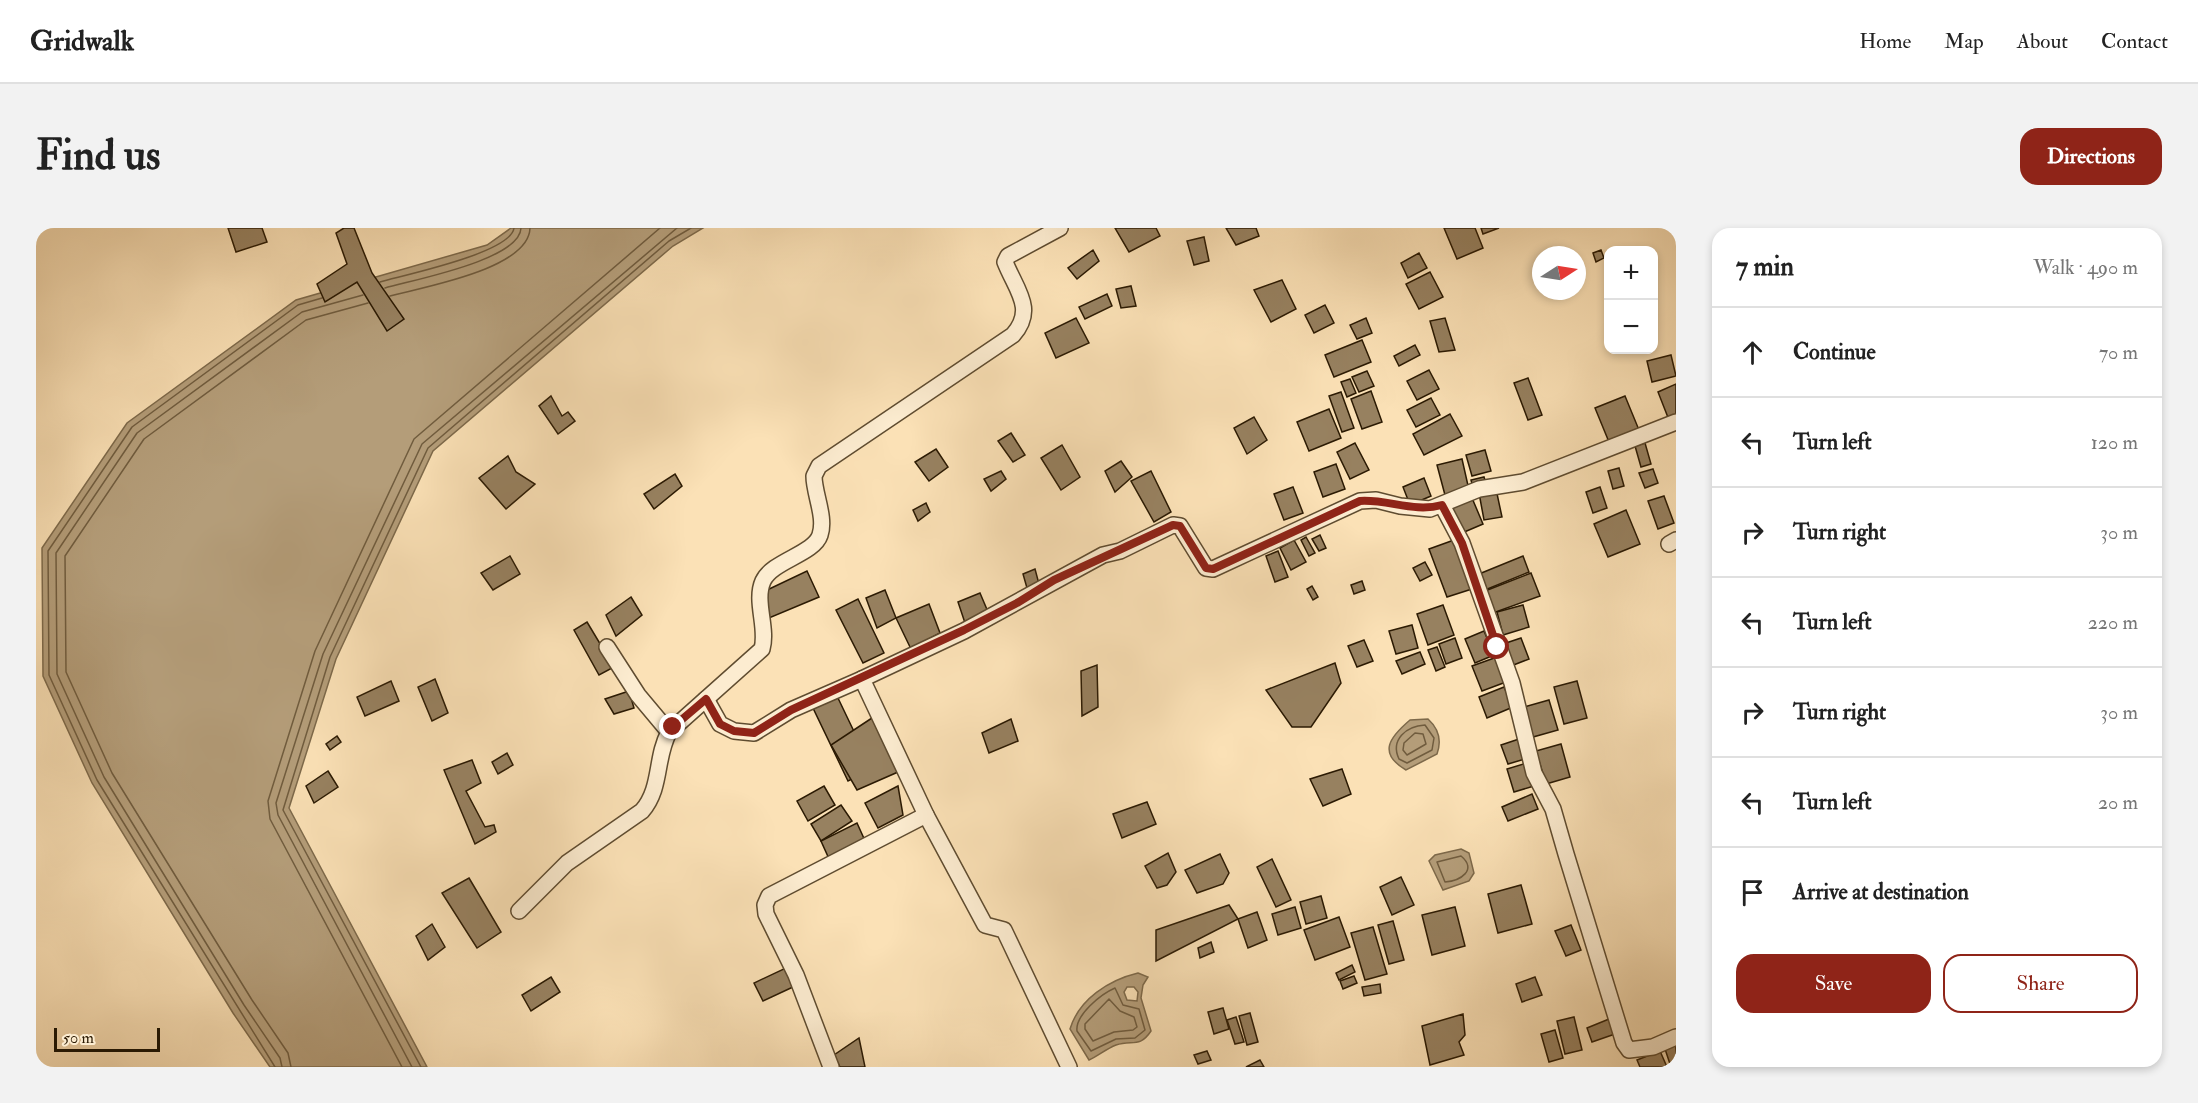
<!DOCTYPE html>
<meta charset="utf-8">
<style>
body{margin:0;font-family:"IM FELL Double Pica",serif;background:#f2f2f2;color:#222}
.controls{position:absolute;right:18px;top:18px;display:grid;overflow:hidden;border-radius:12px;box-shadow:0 3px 9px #0003}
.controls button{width:54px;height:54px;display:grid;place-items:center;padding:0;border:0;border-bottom:2px solid #e0e0e0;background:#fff;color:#222;font:30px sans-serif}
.compass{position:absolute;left:1496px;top:18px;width:54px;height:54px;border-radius:50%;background:#fff;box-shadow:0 3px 9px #0003;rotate:78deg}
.scale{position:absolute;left:18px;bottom:15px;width:106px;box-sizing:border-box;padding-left:6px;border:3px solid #2b1a03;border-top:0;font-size:16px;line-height:21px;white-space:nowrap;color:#2b1a03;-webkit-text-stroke:4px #fcecd0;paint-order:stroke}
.stop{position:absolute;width:18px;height:18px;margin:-14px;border:4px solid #8f2418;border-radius:50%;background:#fff}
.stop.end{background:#8f2418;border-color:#fff;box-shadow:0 2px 6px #0008}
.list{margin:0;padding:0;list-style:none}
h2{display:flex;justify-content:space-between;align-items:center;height:78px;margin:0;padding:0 24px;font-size:26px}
h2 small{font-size:20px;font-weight:400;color:#767676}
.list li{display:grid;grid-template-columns:39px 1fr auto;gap:18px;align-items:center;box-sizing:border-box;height:90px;padding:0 24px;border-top:2px solid #e0e0e0}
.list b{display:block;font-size:22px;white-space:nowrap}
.list em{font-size:20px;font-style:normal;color:#767676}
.actions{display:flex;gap:12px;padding:18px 24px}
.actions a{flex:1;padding:14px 0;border:2px solid #8f2418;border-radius:18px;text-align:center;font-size:21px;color:#8f2418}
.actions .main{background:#8f2418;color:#fff}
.icon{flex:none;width:33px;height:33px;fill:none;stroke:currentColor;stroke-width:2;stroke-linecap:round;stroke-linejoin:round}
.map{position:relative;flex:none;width:1640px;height:839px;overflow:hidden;border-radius:18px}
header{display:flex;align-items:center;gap:36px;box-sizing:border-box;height:84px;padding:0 30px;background:#fff;border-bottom:2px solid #e0e0e0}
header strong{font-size:28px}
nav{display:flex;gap:33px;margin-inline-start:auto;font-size:21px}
.intro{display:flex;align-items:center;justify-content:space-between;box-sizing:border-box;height:144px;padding:0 36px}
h1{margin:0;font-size:42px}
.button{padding:15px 27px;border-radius:18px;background:#8f2418;color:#fff;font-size:21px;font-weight:700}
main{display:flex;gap:36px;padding:0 36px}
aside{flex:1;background:#fff;border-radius:18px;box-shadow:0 3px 9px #0003}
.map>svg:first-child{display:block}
.water{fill:#b49d79;stroke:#7d694a;stroke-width:1.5;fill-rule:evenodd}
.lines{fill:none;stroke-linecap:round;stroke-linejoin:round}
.shore{stroke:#705c3e;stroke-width:1.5}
.building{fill:#978160;stroke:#2b1a03;stroke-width:1.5}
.minor-casing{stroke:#5f4c30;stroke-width:18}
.minor{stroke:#fcecd0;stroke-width:15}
.route{stroke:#8f2418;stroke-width:8}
</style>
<header>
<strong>Gridwalk</strong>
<nav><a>Home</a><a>Map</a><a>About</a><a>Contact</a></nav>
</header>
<div class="intro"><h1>Find us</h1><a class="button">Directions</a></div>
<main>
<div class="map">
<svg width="1640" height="839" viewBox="0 0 1640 839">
<rect width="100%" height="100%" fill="#fbe1b6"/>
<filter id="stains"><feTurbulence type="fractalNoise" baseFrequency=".00333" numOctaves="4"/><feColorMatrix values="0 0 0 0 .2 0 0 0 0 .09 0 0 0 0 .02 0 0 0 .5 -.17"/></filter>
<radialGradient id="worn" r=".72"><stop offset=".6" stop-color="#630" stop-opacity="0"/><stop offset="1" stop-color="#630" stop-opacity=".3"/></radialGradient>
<!-- water -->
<g class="water">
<polygon points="475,0 667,0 637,18 397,223 300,431 253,580 391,839 234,839 197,785 56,555 7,448 6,320 91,195 260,72 451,17"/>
<path d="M1392,491C1403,501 1406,512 1401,526L1370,542C1341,525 1354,509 1374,492Z"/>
<polygon points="1425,621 1433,625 1438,645 1433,653 1407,662 1393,633 1399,627"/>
<path d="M1102,745L1112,749L1107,757L1105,770L1115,803C1103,821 1096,811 1080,817C1070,821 1062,828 1053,832L1034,801C1043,771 1073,752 1102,745ZM1091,759H1098L1102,764L1101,773L1091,772L1088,764Z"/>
</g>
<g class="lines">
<!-- shore -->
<g class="shore">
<path d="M344,54C368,47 475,25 478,0"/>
<path d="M349,60C376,52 484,32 485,0"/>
<path d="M354,68C387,59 493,41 494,0"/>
<path d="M1389,497L1398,510L1396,522L1371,535L1363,531C1354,512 1370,498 1389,497Z"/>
<polygon points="1379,505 1387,506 1390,516 1371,527 1367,522 1368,515"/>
<path d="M1425,628C1442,642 1424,653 1409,654L1401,634Z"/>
<path d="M1079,760L1087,777L1103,781L1109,802L1099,810L1080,811L1055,823L1041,803C1039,787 1065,766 1079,760Z"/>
<polygon points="1073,771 1084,783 1098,789 1101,799 1097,802 1078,804 1057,813 1049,801 1049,796"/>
<polyline points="239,839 61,552 13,447 12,323 96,199 262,77 286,70"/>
<polyline points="246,839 244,830 208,777 68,549 21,446 20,325 101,205 266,84 327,67"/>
<polyline points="255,839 252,825 216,772 76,545 30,444 29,328 108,211 270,92 332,75"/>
<polyline points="366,839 234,591 232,573 279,423 378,211 624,0"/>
<polyline points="376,839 242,587 240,575 287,426 386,216 641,0"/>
<polyline points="385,839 247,582 294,429 392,220 633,13 655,0"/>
</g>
</g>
<!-- building -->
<g class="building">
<polygon points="192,0 226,0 231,14 200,24"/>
<polygon points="308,0 318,0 336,45 368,91 351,103 321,54 289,74 281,56 311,36 300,5"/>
<polygon points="1079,0 1120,0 1124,8 1093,24"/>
<polygon points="1190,0 1220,0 1223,8 1200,17"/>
<polygon points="1408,0 1439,0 1447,20 1421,31"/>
<polygon points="1445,0 1463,0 1447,6"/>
<polygon points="1168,9 1173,33 1158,37 1151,13"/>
<polygon points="1057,22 1063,33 1041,51 1032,40"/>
<polygon points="1565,22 1568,30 1560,34 1557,25"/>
<polygon points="1383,25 1391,40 1372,50 1365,35"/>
<polygon points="1394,44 1407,69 1383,81 1370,56"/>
<polygon points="1246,52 1260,81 1235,94 1218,62"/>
<polygon points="1095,58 1100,78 1085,80 1080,61"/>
<polygon points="1071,66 1076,78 1049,91 1043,79"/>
<polygon points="1289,77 1298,95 1278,105 1269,87"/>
<polygon points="1040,90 1053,115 1020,130 1009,105"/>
<polygon points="1330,90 1336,105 1321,111 1314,97"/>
<polygon points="1409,90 1419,122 1403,124 1394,93"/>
<polygon points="1326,112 1335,134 1298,149 1289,127"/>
<polygon points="1379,117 1384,127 1363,138 1358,128"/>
<polygon points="1635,127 1640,148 1616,154 1611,133"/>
<polygon points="1393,142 1403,161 1381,172 1371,153"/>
<polygon points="1331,143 1338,158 1323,164 1316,149"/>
<polygon points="1492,150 1506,187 1492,192 1478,155"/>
<polygon points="1314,151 1320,165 1311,169 1305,154"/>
<polygon points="1640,156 1640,189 1633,192 1622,164"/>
<polygon points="1335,163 1346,194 1326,201 1315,171"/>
<polygon points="1305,164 1318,200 1306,204 1293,168"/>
<polygon points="515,168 526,188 532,184 539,193 522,206 503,178"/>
<polygon points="1589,168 1603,202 1573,214 1559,180"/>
<polygon points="1395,170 1404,187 1380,199 1371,182"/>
<polygon points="1293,181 1305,210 1273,223 1261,194"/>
<polygon points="1414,186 1426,208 1388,227 1377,206"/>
<polygon points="1218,189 1231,212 1211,226 1198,200"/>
<polygon points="975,205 989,227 977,234 962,213"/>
<polygon points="1319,215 1333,242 1314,251 1301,224"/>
<polygon points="1609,215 1615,236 1605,239 1599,218"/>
<polygon points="1026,217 1044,249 1025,262 1005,230"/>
<polygon points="900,221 912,239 893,253 879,234"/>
<polygon points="1449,222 1455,243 1436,248 1430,227"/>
<polygon points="472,228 480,244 499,256 470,281 443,250"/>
<polygon points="1426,231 1433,262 1409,267 1401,237"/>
<polygon points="1085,233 1096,249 1079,264 1069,243"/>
<polygon points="1300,236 1309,261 1287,269 1278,244"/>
<polygon points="1583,240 1588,258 1577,261 1572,243"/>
<polygon points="1617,241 1622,255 1609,260 1603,245"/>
<polygon points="965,243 970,251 955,263 948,251"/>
<polygon points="1115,243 1135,284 1118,294 1095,253"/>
<polygon points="639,246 646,258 618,281 608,266"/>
<polygon points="1448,249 1450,256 1437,259 1435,252"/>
<polygon points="1388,250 1395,268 1374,277 1367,259"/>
<polygon points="1257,259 1267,285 1248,292 1238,266"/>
<polygon points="1564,259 1571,280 1557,285 1550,264"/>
<polygon points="1460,261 1466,289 1448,292 1443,265"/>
<polygon points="1628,268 1638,295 1622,301 1612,273"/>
<polygon points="1436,270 1447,296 1426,305 1415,279"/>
<polygon points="890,275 894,284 882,293 877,282"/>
<polygon points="1590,282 1604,316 1572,329 1558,296"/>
<polygon points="1284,307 1290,320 1283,323 1276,311"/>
<polygon points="1270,309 1279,325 1273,328 1265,312"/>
<polygon points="1258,312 1270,334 1255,342 1244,320"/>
<polygon points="1418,312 1436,361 1411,369 1393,321"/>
<polygon points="1242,323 1252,349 1239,354 1230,328"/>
<polygon points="474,328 484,346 457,362 445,345"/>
<polygon points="1487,328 1493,344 1449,362 1443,346"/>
<polygon points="1389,334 1396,347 1384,353 1377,340"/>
<polygon points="999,341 1003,356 991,360 987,346"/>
<polygon points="771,343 783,369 733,390 729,363"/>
<polygon points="1495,345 1504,368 1457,385 1449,363"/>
<polygon points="1326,353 1329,362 1318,366 1315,357"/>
<polygon points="1276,358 1282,369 1277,372 1271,361"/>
<polygon points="849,362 860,390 841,400 830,370"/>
<polygon points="944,365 952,384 929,395 922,374"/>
<polygon points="595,369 606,387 580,408 570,387"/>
<polygon points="822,371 848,425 827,435 800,382"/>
<polygon points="893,376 904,405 875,421 860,390"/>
<polygon points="1407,377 1418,407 1392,417 1381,386"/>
<polygon points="1487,377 1493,399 1467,407 1461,384"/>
<polygon points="551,394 578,439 563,447 538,402"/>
<polygon points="1376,397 1382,420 1360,426 1353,403"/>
<polygon points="1448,403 1458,427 1439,435 1429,411"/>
<polygon points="1419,410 1426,430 1410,436 1403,416"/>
<polygon points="1485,410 1493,431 1475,438 1467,416"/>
<polygon points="1328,412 1337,433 1321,439 1312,418"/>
<polygon points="1401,419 1409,439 1400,443 1392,422"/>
<polygon points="1384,424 1389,436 1366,446 1360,433"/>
<polygon points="1461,429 1470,454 1446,463 1436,438"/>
<polygon points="1299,435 1305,455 1275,499 1256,499 1230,462"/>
<polygon points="1061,437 1062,479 1046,488 1045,443"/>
<polygon points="399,451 412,485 396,493 382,459"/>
<polygon points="355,453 363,473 329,488 321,469"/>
<polygon points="1541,453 1551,490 1528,496 1518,459"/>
<polygon points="1468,459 1477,479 1451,490 1443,469"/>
<polygon points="593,463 598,480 578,486 569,471"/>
<polygon points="801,468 836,541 812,553 777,480"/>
<polygon points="1513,472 1522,502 1497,509 1488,479"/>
<polygon points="839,488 862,544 821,562 795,517"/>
<polygon points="975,491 982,513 953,525 946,505"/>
<polygon points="301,508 305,514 294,522 290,516"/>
<polygon points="1483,511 1489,531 1472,536 1465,517"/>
<polygon points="1525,516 1534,549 1510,556 1500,523"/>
<polygon points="471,525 477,537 462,546 456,534"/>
<polygon points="436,532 445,555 430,563 449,599 458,597 460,604 439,616 408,542"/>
<polygon points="1491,535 1498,558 1478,564 1471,541"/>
<polygon points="1306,541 1315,566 1287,578 1274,551"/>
<polygon points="292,543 302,559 278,575 270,558"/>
<polygon points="788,558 799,577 772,593 761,573"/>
<polygon points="862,558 867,587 842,600 829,575"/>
<polygon points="1496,566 1502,581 1472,593 1466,579"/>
<polygon points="1111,574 1120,596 1086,610 1077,586"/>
<polygon points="805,577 816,593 785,613 775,596"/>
<polygon points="821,595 830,615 794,633 785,613"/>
<polygon points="1132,625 1140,644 1131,657 1121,660 1109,638"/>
<polygon points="1184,626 1193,645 1187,656 1161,665 1149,642"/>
<polygon points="1236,631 1255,672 1240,679 1221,639"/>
<polygon points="1365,649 1378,677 1356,687 1344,659"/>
<polygon points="433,650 465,704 441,720 406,665"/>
<polygon points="1485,657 1496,696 1462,705 1452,666"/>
<polygon points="1285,668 1291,690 1270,696 1264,674"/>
<polygon points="1193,677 1202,691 1120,733 1120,702"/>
<polygon points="1259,679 1265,700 1242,707 1236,686"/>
<polygon points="1419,679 1429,718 1396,727 1386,687"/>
<polygon points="1221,684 1231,712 1212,720 1202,691"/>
<polygon points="1303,689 1314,719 1279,732 1268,702"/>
<polygon points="1357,693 1368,732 1353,736 1342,697"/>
<polygon points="396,696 409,719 392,732 380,708"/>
<polygon points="1535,697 1545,722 1530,728 1519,703"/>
<polygon points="1337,699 1351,746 1329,752 1315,705"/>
<polygon points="1175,714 1178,724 1164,730 1162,720"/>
<polygon points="1316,737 1319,744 1303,752 1300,745"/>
<polygon points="754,738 757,759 727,773 718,755"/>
<polygon points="1318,748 1321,755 1307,761 1304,753"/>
<polygon points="515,749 524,764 495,783 486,767"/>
<polygon points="1499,749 1506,767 1486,774 1480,756"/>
<polygon points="1344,756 1345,765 1328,768 1326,759"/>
<polygon points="1187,780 1193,801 1178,806 1172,784"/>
<polygon points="1214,785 1222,814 1211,817 1203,788"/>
<polygon points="1427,786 1429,807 1423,814 1428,827 1394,837 1386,798"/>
<polygon points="1200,789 1208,814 1199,816 1191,792"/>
<polygon points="1538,789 1546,822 1529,826 1521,793"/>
<polygon points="1573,791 1579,806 1556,814 1551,800"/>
<polygon points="1519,802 1527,830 1513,834 1505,806"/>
<polygon points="823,810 829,839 804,839 798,827"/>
<polygon points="1640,817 1640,839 1635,839 1629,821"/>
<polygon points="1171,823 1175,832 1162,836 1158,827"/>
<polygon points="1624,823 1631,839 1604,839 1601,832"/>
<polygon points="1224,832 1228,839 1210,839"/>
</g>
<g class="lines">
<defs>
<g id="minor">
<polyline points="1406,277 1426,315 1476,455 1498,545 1517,581 1530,626 1588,815 1593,822 1617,819 1640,809"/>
<polyline points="1633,316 1640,312"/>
<polyline points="571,419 602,467 633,504"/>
<polyline points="670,471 684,496 698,503 718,505 755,482 826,451"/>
<polyline points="890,587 949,697 968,702 1033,839"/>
<path d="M483,683L531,635L606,583C626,560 619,530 633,504L726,421C732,400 718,373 727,353C736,333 778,326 784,307C790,289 778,266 778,248L783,238L977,107C1000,81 980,62 969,34L972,28L1024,0"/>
<polyline points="795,839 760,747 730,686 729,677 733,668 890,587 826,451 928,403 1067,327 1084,323 1137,297 1144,298 1170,340 1177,341 1324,273 1340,272 1364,278 1394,281 1443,261 1487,254 1640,194"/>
</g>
</defs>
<!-- minor casing -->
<use href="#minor" class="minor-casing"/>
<!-- minor -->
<use href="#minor" class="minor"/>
</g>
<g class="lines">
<!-- route -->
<path class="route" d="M637,499L670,471L684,496L698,503L718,505L755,482L928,402L981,375L1018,352L1137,297L1144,298L1170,340L1177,341L1324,273C1352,271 1378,285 1406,277L1426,315L1461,419"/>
</g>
<rect width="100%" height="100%" filter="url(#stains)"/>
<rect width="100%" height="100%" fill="url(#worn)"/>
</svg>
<div class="controls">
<button>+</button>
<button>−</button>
</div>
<svg class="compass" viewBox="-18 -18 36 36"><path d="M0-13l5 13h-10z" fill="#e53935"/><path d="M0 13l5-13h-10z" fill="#767676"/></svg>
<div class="scale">50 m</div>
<div class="stop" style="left:1461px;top:419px"></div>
<div class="stop end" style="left:637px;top:499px"></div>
</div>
<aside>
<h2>7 min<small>Walk · 490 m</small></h2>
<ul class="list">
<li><svg class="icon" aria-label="ahead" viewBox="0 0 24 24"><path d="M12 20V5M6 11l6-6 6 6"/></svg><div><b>Continue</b></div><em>70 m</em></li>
<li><svg class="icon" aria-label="left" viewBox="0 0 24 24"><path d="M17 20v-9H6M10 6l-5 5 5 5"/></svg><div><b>Turn left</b></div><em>120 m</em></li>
<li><svg class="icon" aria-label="right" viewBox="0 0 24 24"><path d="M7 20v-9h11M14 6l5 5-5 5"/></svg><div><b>Turn right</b></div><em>30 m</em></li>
<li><svg class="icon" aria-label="left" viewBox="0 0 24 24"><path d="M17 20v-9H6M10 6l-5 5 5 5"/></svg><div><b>Turn left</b></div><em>220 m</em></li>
<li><svg class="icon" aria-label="right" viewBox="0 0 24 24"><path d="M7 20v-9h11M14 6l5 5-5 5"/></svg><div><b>Turn right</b></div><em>30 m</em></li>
<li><svg class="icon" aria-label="left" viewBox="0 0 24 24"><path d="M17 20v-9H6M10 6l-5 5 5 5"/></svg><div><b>Turn left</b></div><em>20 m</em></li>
<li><svg class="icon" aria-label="arrive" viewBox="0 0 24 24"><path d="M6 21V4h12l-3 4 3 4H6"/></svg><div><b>Arrive at destination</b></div></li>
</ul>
<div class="actions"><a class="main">Save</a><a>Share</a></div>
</aside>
</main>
